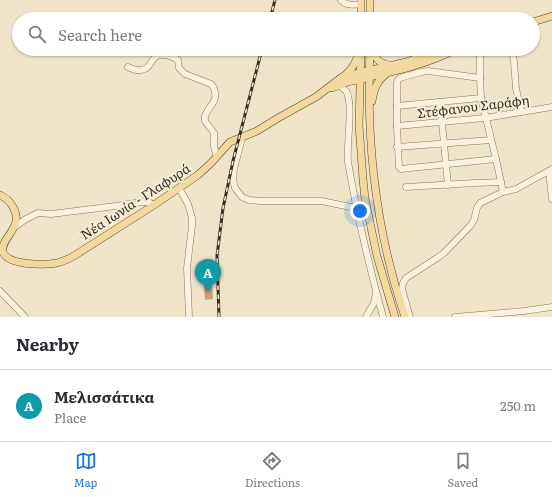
<!DOCTYPE html>
<meta charset="utf-8">
<style>
body{margin:0;font-family:Literata,serif;background:#f2f2f3;color:#2b2b33}
.you{position:absolute;left:360px;top:211px;width:14px;height:14px;margin:-10px;border:3px solid #fff;border-radius:50%;background:#1a73e8;box-shadow:0 0 0 6px #1a73e833}
.badge{display:grid;place-items:center;width:26px;height:26px;border-radius:50%;background:#1a73e8;color:#fff;font-size:13px;font-weight:700}
.pin{position:absolute;translate:-50% -33px;filter:drop-shadow(0 1px 2px #0008)}
.pin::after{content:'';position:absolute;top:21px;width:14px;height:12px;background:inherit;clip-path:polygon(0 0,100% 0,50% 100%)}
.list{margin:0;padding:0;list-style:none}
h2{display:flex;justify-content:space-between;align-items:center;height:52px;margin:0;padding:0 16px;font-size:17px}
h2 small{font-size:13px;font-weight:400;color:#7c7c81}
.list li{display:grid;grid-template-columns:26px 1fr auto;gap:12px;align-items:center;box-sizing:border-box;height:72px;padding:0 16px;border-top:1px solid #e1e1e2}
.list b{display:block;font-size:15px;white-space:nowrap}
.list p{margin:0;font-size:13px;white-space:nowrap;color:#7c7c81}
.list em{font-size:13px;font-style:normal;color:#7c7c81}
.icon{flex:none;width:22px;height:22px;fill:none;stroke:currentColor;stroke-width:2;stroke-linecap:round;stroke-linejoin:round}
.map{position:relative;flex:none;width:552px;height:317px;overflow:hidden}
.search{position:absolute;background:#fff;box-shadow:0 1px 3px #0004;left:12px;right:12px;top:12px;height:44px;display:flex;align-items:center;gap:10px;box-sizing:border-box;padding:0 14px;border-radius:22px;color:#7c7c81;font-size:15px}
.sheet{height:124px;background:#fff}
nav{display:flex;justify-content:space-around;align-items:center;box-sizing:border-box;height:56px;border-top:1px solid #e1e1e2;background:#fff;font-size:11px;color:#7c7c81}
nav a{display:grid;justify-items:center;gap:2px}
nav .on{color:#1a73e8}
.map>svg:first-child{display:block}
.building{fill:#cf9f7d}
.lines{fill:none;stroke-linecap:round;stroke-linejoin:round}
.minor-casing{stroke:#8d765c;stroke-width:7}
.major-casing{stroke:#5b4430;stroke-width:8}
.minor{stroke:#faf1dc;stroke-width:6}
.major{stroke:#f3d9a0;stroke-width:7}
.rail-casing{stroke:#3d2e20;stroke-width:3}
.rail{stroke:#f7eed8;stroke-width:1.5;stroke-dasharray:4.5;stroke-linecap:butt}
.labels{text-anchor:middle;dominant-baseline:central;stroke-width:4;stroke-linejoin:round;paint-order:stroke}
.street-label{font-size:13px;fill:#3d2e20;stroke:#f7eed8}
</style>
<div class="map">
<svg width="552" height="317" viewBox="0 0 552 317">
<rect width="100%" height="100%" fill="#f0e4c8"/>
<!-- building -->
<polygon class="building" points="212,283 213,299 205,300 204,284"/>
<g class="lines">
<defs>
<g id="minor">
<path d="M341,0C346,6 354,5 361,4"/>
<polyline points="480,49 480,78 481,98 496,159 503,192"/>
<polyline points="512,49 514,62 516,88 521,112"/>
<path d="M128,67C132,69 137,71 141,70C154,69 149,52 166,55C170,56 174,57 178,60L179,68L185,74L211,84C214,87 215,89 215,93C217,102 209,106 206,114C204,116 205,118 205,121L214,133V147L217,156"/>
<polyline points="480,78 428,71 421,72 400,78 398,80 397,82 397,126 399,167 401,169 496,159"/>
<path d="M339,85C341,87 344,89 346,91C354,102 346,147 348,162C357,215 369,266 383,317"/>
<polyline points="440,102 448,185"/>
<polyline points="397,106 481,98"/>
<polyline points="397,126 485,118 552,107"/>
<polyline points="242,138 234,169 233,180 235,188 242,197 249,200 261,201 321,201 356,208"/>
<polyline points="397,147 491,140"/>
<polyline points="549,171 552,199"/>
<polyline points="406,187 475,183 501,182"/>
<polyline points="179,188 188,204 192,218 192,226 187,268 189,317"/>
<polyline points="13,228 26,219 38,213 51,214 116,206 141,202 148,202 154,205"/>
<polyline points="0,291 25,317"/>
<polyline points="366,317 374,303 376,293"/>
<polyline points="410,317 402,289 403,283 406,278 437,258 444,253 471,225 474,220 477,208 480,203 503,192 516,189 552,169"/>
<polyline points="455,317 524,311 552,307"/>
</g>
<g id="major">
<polyline points="361,19 361,0"/>
<polyline points="370,19 370,0"/>
<polyline points="533,22 552,16"/>
<polyline points="361,49 359,125 363,179 365,199 377,256 395,317"/>
<path d="M370,49C366,138 376,232 405,317"/>
<path d="M372,49C375,58 379,64 390,65"/>
<path d="M344,76C352,70 355,63 359,54"/>
<path d="M330,88C334,88 338,86 342,84C346,82 352,81 357,80C391,72 426,65 457,49"/>
<path d="M372,101C374,89 377,81 386,74"/>
<path d="M0,195C6,198 10,201 13,207C25,228 0,237 3,252C8,266 45,265 57,263C64,261 71,258 77,254L154,205L198,175L211,163L230,142L257,131L278,118L316,97L342,77L406,62L444,49"/>
</g>
</defs>
<!-- minor casing -->
<use href="#minor" class="minor-casing"/>
<!-- major casing -->
<use href="#major" class="major-casing"/>
<!-- minor -->
<use href="#minor" class="minor"/>
<!-- major -->
<use href="#major" class="major"/>
<defs>
<g id="rail">
<polyline points="270,19 275,0"/>
<polyline points="219,317 217,256 223,208 233,161 262,49"/>
</g>
</defs>
<!-- rail casing -->
<use href="#rail" class="rail-casing"/>
<!-- rail -->
<use href="#rail" class="rail"/>
</g>
<g class="labels">
<!-- street labels -->
<g class="street-label">
<text transform="translate(473 106) rotate(-7)">Στέφανου Σαράφη</text>
<text transform="translate(135 201) rotate(-33)">Νέα Ιωνία - Γλαφυρά</text>
</g>
</g>
</svg>
<div class="you"></div>
<div class="pin badge" style="left:208px;top:292px;background:#0f9aa8">A</div>
<div class="search"><svg class="icon" aria-label="search" viewBox="0 0 24 24"><circle cx="10" cy="10" r="6"/><path d="M15 15l6 6"/></svg>Search here</div>
</div>
<section class="sheet">
<h2>Nearby<small></small></h2>
<ul class="list">
<li><span class="badge" style="background:#0f9aa8">A</span><div><b>Μελισσάτικα</b><p>Place</p></div><em>250 m</em></li>
</ul>
</section>
<nav>
<a class="on"><svg class="icon" aria-label="map" viewBox="0 0 24 24"><path d="M3 6l6-2 6 2 6-2v14l-6 2-6-2-6 2zM9 4v14M15 6v14"/></svg>Map</a>
<a><svg class="icon" aria-label="directions" viewBox="0 0 24 24"><path d="M12 3l9 9-9 9-9-9zM9 14v-3h6M13 9l2 2-2 2"/></svg>Directions</a>
<a><svg class="icon" aria-label="saved" viewBox="0 0 24 24"><path d="M7 4h10v16l-5-4-5 4z"/></svg>Saved</a>
</nav>
